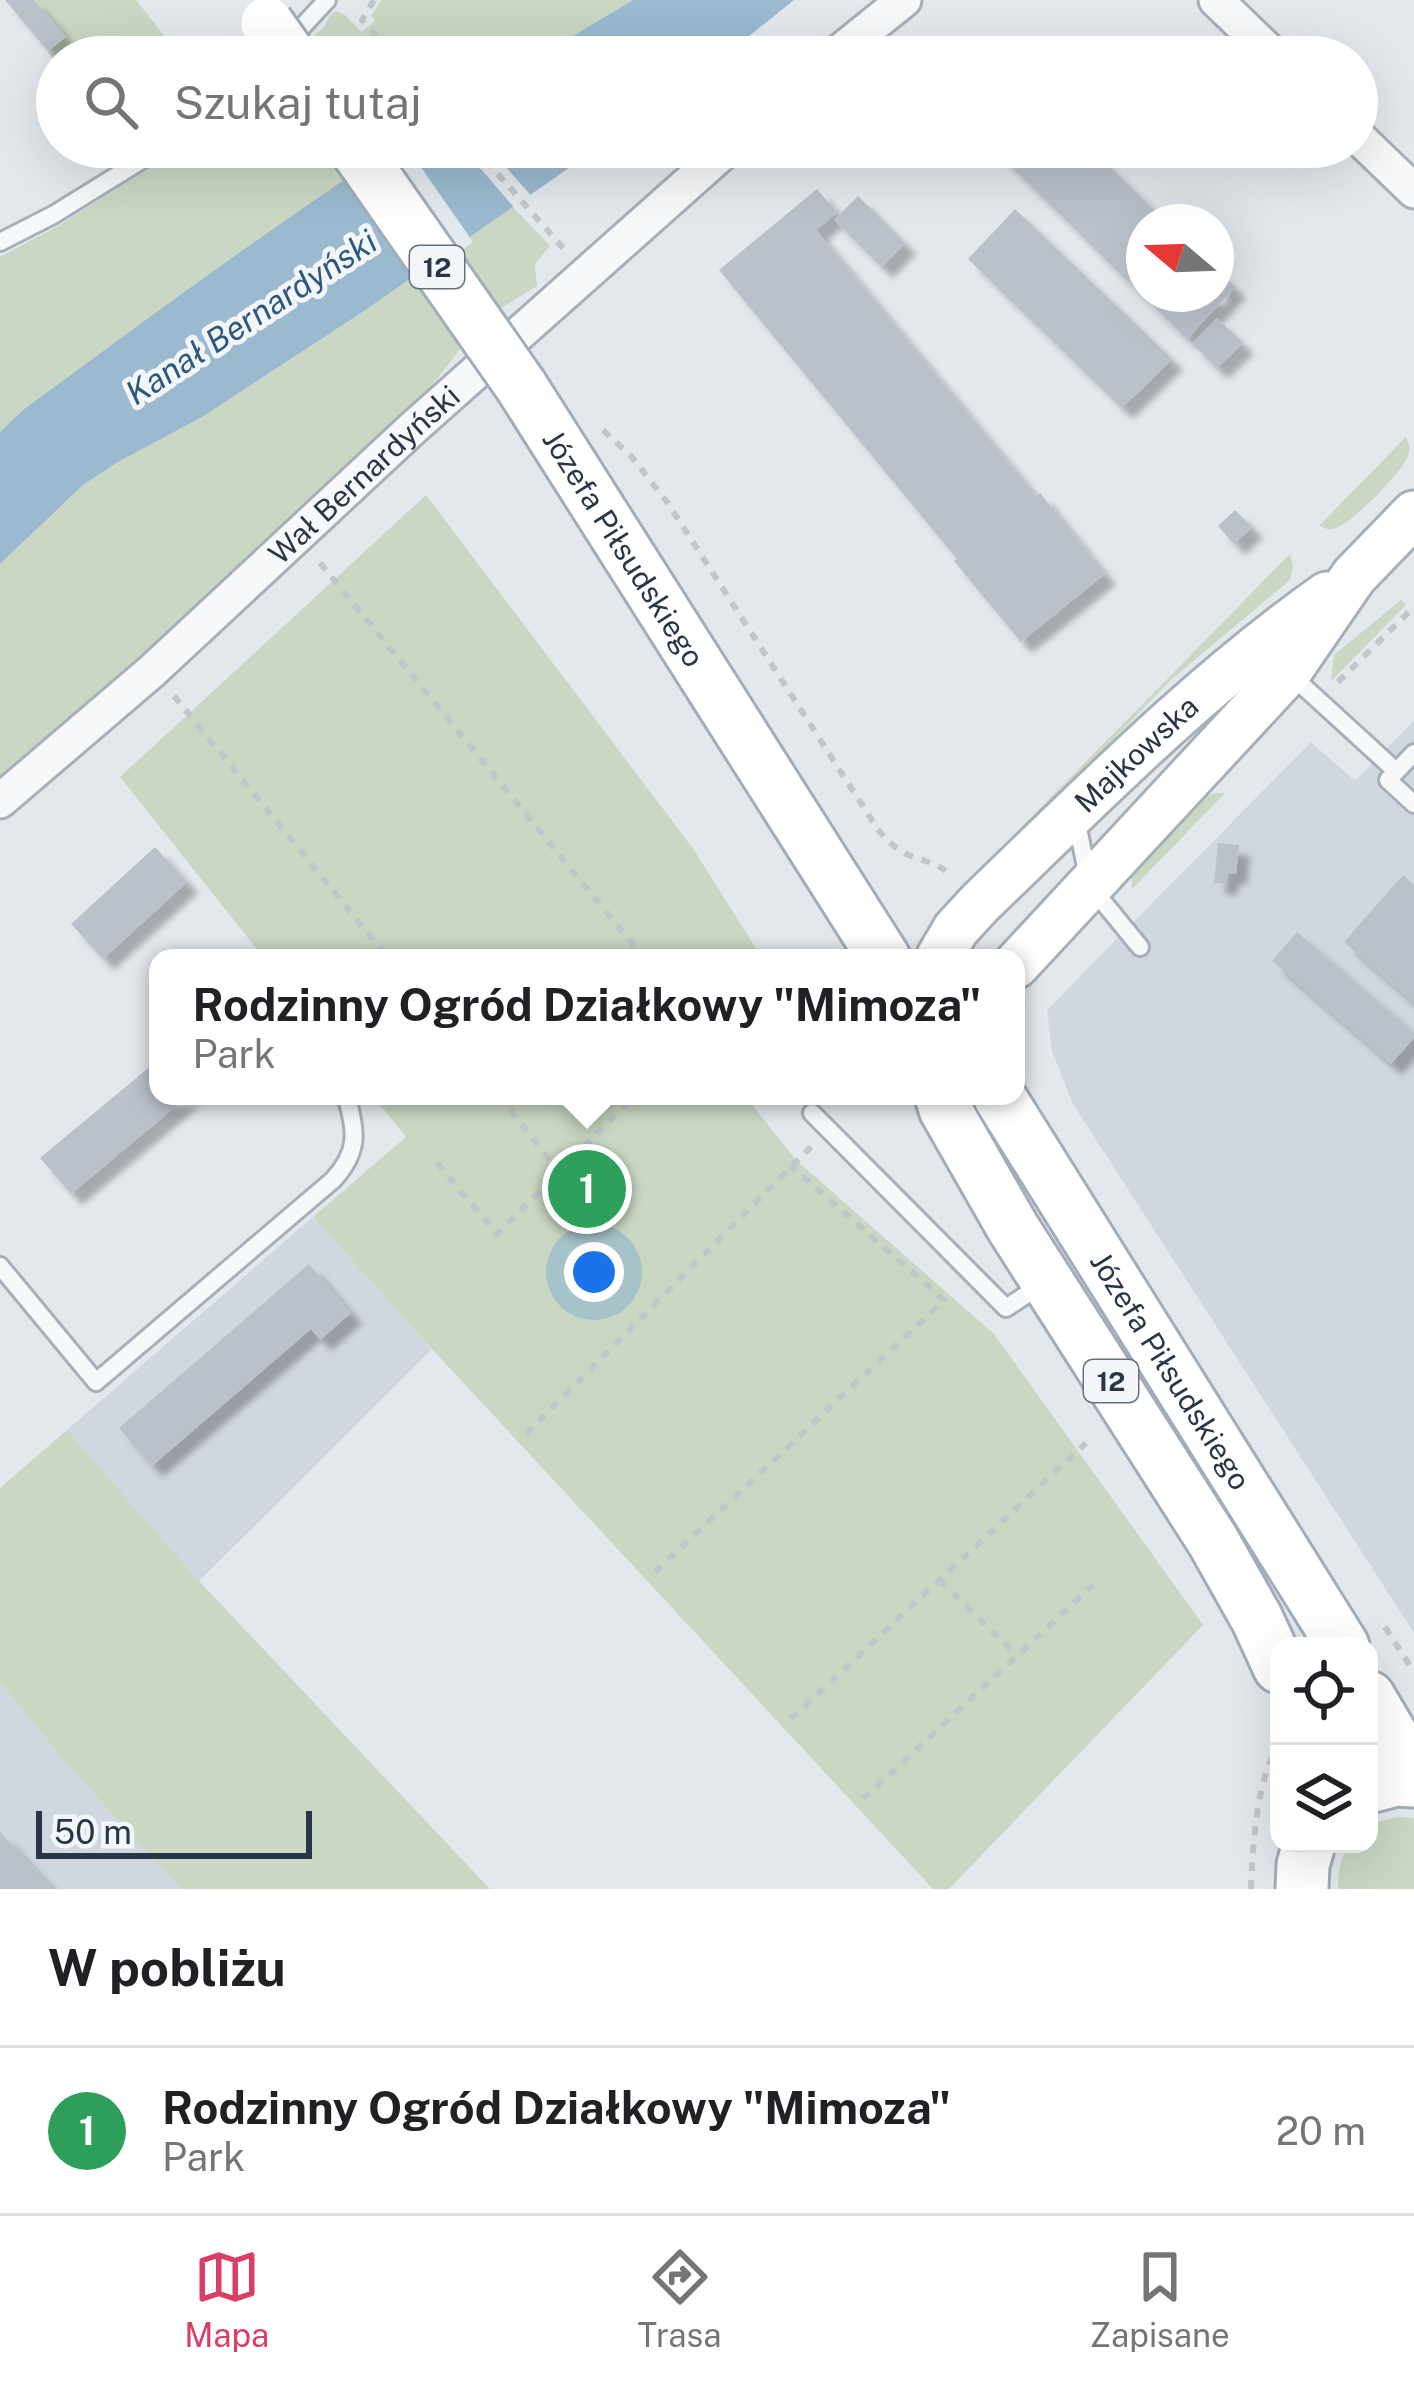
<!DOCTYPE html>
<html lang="pl">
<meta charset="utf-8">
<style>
body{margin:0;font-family:"Public Sans",sans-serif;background:#f2f2f2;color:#202124}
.controls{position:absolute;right:36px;bottom:36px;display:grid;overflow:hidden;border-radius:24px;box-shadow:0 12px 48px #0002}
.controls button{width:108px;height:108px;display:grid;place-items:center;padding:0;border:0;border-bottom:3px solid #e0e0e0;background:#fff;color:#202124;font:60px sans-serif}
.compass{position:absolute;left:1126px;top:204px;width:108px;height:108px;border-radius:50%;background:#fff;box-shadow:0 12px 48px #0002;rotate:289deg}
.scale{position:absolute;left:36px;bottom:30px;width:276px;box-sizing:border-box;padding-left:12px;border:6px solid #293647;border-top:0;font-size:33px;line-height:42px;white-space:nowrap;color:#293647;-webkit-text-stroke:9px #f3f6f9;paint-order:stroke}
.you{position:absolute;left:594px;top:1272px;width:42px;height:42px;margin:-30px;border:9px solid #fff;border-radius:50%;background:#1a73e8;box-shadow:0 0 0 18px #1a73e833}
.badge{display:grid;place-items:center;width:78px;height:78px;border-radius:50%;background:#dc3e63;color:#fff;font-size:39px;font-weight:700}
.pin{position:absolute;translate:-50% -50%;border:6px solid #fff;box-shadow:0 3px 12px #0006}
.popup{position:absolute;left:149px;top:949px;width:876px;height:156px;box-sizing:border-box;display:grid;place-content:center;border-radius:24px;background:#fff;filter:drop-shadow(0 3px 9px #0005);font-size:39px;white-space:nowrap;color:#757577}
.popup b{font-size:45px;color:#202124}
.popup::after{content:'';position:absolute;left:50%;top:100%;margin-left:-24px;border:24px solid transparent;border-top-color:#fff}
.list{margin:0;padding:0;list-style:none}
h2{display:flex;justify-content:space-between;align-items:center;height:156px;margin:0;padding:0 48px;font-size:51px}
h2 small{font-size:39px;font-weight:400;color:#757577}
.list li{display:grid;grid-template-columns:78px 1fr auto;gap:36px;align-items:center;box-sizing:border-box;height:168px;padding:0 48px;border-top:3px solid #e0e0e0}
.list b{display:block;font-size:45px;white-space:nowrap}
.list p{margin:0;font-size:39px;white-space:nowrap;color:#757577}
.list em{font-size:39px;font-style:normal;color:#757577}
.icon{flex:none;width:66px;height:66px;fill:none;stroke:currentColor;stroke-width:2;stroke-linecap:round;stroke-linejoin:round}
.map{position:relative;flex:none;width:1414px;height:1889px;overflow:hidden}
.search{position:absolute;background:#fff;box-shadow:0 12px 48px #0002;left:36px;right:36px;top:36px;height:132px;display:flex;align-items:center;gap:30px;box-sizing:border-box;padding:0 42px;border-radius:66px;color:#757577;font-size:45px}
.sheet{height:324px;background:#fff}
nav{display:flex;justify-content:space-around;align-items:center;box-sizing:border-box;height:168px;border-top:3px solid #e0e0e0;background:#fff;font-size:33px;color:#757577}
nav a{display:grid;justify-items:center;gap:6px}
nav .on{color:#dc3e63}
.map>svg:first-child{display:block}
.built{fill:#d1d7df}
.green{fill:#cad7c3}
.water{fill:#9bb9cf}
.pier{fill:#e3e8ed}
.building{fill:#bac1cb;filter:url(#shadow)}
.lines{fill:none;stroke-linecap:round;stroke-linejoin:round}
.lane-casing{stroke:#a7afb8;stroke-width:22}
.street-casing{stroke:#a7afb8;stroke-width:39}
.secondary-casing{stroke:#a7afb8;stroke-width:51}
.primary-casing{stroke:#a1adba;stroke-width:57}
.path{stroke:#c1c6cb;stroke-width:6;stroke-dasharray:9 9;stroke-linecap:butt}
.lane{stroke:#f7f8fa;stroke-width:16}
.street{stroke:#f7f8fa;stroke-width:33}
.secondary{stroke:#fff;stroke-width:45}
.primary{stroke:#fff;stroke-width:51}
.primary-bridge-casing{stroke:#a1adba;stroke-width:57;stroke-linecap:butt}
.primary-bridge{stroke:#fff;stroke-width:51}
.labels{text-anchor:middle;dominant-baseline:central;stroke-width:10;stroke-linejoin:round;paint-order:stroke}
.shield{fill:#f3f6f9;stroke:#66707c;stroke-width:3}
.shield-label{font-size:27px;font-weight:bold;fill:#293647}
.street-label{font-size:30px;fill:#293647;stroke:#f3f6f9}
.water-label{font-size:33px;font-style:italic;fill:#2e597f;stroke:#f3f6f9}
</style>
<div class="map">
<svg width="1414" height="1889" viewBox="0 0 1414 1889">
<defs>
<filter id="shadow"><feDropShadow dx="11" dy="11" stdDeviation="3" flood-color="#0004"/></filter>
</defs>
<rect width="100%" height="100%" fill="#e3e8ed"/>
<!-- built -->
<g class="built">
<polygon points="1414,720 1414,1633 1073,1104 1052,1051 1047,1010 1311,742 1355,781"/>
<polygon points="313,1217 432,1349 199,1581 67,1430"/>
<polygon points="0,1682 65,1762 181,1889 0,1889"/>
</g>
<!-- green -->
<g class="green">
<polygon points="34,0 136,0 181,57 57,57 57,65 48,51 65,37"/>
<polygon points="381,0 633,0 538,57 290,57 324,27 331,14 337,11 345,15 362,32 375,21 371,16"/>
<path d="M183,147H394C267,230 145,320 23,410L0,432V257L58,226Z"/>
<polygon points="513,207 550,246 535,264 537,286 501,308 472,334 408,416 339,474 271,543 0,781 0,564 83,485 118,462 202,417 364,311"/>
<path d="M1406,437C1409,446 1411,447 1408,456C1403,471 1353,522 1338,527C1329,531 1328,529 1319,526Z"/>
<polygon points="426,495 694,850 762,958 264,958 120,777"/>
<polygon points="1290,554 1293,565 1290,580 1172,679 999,857 997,855 1000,849"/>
<polygon points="1401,600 1406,605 1331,681 1334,655"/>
<polygon points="1216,793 1225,793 1132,889 1131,873 1207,796"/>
<polygon points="373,1096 745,1096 796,1160 994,1334 1203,1625 949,1889 933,1889 432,1349 313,1217 406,1137"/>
<polygon points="67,1430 199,1581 490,1889 181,1889 65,1762 0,1682 0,1488"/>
<path d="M1398,1817L1414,1818V1889H1338C1338,1872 1340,1857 1351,1844H1369V1828L1377,1822Z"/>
</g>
<!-- water -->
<g class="water">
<polygon points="633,0 794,0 723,57 538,57"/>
<path d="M394,147H599L364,311L202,417L118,462L83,485L0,564V432L23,410C145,320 267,230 394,147Z"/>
</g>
<!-- pier -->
<g class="pier">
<polygon points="383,147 407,147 473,242 415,282 340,175"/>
<polygon points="462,147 488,147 534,199 517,211"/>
</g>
<!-- building -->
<g class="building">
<polygon points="5,0 34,0 66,37 48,51"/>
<polygon points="991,147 1089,147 1167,222 1144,222 1144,294 1216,294 1216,269 1235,287 1187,339"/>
<polygon points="817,189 837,213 816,230 1036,496 1040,493 1105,574 1021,642 954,561 957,559 719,270"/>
<polygon points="858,196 905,243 882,267 834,220"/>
<polygon points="1015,209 1172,359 1122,408 968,259"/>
<polygon points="1217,318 1243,343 1217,368 1192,344"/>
<polygon points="1235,510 1252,527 1234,544 1218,526"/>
<polygon points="1218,843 1239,845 1236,874 1228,873 1226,884 1214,883"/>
<polygon points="155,847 187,882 103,959 71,924"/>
<polygon points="1403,875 1414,885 1414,1003 1344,942"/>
<polygon points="1297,932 1414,1033 1414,1038 1391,1064 1272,961"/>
<polygon points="158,1060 158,1096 188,1096 71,1194 40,1158"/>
<polygon points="309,1264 351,1313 320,1340 311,1329 152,1466 119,1428"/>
<polygon points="0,1832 53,1889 0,1889"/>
</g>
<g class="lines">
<defs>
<g id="lane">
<polyline points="287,43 327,0"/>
<polyline points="0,242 53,215 163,147"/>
<polyline points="1291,675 1396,771"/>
<polyline points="1414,753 1388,780 1414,804"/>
<polyline points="1076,819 1090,886 1140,947"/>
<polyline points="812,1113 1006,1308 1041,1285"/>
<path d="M0,1266L96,1382L333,1180C359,1152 357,1131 346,1096"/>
</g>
<g id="street">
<polyline points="1216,0 1275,57"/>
<polyline points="833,57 904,0"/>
<polyline points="1357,136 1414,191"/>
<path id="s1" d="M0,801L152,671L413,428L729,147"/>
</g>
<g id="secondary">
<path id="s2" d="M939,958L956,929L980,903C1091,796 1201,684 1327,595"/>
<polyline points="1016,965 1288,672 1354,576 1414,514"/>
</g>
<g id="primary">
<path id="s3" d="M521,386L884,958"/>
<polyline points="941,1096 945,1109 1013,1228 1213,1541 1257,1619 1279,1667"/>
<path id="s4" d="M999,1096L1343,1646"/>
<polyline points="1369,1697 1414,1773"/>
<polyline points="1369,1787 1396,1780 1414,1781"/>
<polyline points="1302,1889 1303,1865 1309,1844"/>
</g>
</defs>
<!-- lane casing -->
<use href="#lane" class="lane-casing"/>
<!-- street casing -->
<use href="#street" class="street-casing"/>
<!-- secondary casing -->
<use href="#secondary" class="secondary-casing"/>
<!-- primary casing -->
<use href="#primary" class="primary-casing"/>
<!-- path -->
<g class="path">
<polyline points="374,0 362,20 395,57"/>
<polyline points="474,147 563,248"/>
<path d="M603,430L631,456L667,502L877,828C884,837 891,845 901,851C919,862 936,860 950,875"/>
<polyline points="320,563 644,958"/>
<polyline points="1338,682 1414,607"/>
<polyline points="174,696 388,958"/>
<polyline points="1016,1022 1023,1003"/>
<polyline points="499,1096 559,1172"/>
<polyline points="437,1163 497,1234 634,1096"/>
<polyline points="526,1434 811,1147"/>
<polyline points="655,1572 944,1300 791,1166"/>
<polyline points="940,1580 1017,1656"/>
<polyline points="1385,1627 1414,1672"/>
<polyline points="791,1719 1086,1443"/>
<polyline points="863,1799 1094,1584"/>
<path d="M1251,1889C1252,1854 1257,1772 1279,1747"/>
</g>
<!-- lane -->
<use href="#lane" class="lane"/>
<!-- street -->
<use href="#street" class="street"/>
<!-- secondary -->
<use href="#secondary" class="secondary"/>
<!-- primary -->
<use href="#primary" class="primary"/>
<defs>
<g id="primary-bridge">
<polyline points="267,23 291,57"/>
<polyline points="354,147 521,386"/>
</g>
</defs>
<!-- primary-bridge casing -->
<use href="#primary-bridge" class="primary-bridge-casing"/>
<!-- primary-bridge -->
<use href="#primary-bridge" class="primary-bridge"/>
</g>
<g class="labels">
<!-- shield labels -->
<g class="shield">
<rect x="410" y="246" width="54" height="42" rx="9"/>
<rect x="1084" y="1360" width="54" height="42" rx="9"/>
</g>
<g class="shield-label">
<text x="437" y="267">12</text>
<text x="1111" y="1381">12</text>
</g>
<!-- street labels -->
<g class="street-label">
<text stroke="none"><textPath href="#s1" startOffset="489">Wał Bernardyński</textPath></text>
<text stroke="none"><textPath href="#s3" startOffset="192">Józefa Piłsudskiego</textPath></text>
<text stroke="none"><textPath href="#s2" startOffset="285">Majkowska</textPath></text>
<text stroke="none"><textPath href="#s4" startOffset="324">Józefa Piłsudskiego</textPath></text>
</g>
<!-- water labels -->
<g class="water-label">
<text transform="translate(251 317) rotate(-33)">Kanał Bernardyński</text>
</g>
</g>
</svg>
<div class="controls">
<button><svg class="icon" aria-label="locate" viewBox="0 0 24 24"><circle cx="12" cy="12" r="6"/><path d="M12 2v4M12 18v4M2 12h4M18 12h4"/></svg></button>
<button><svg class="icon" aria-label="layers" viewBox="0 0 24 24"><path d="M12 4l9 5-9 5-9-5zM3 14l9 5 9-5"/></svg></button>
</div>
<svg class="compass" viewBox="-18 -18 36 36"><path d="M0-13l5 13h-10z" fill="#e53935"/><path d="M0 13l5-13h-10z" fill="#757577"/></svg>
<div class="scale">50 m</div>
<div class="you"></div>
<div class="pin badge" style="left:587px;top:1189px;background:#2e9e5b">1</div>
<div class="popup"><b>Rodzinny Ogród Działkowy &quot;Mimoza&quot;</b>Park</div>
<div class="search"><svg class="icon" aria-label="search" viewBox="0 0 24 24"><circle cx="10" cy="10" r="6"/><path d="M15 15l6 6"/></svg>Szukaj tutaj</div>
</div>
<section class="sheet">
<h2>W pobliżu<small></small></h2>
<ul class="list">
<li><span class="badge" style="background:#2e9e5b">1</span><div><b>Rodzinny Ogród Działkowy &quot;Mimoza&quot;</b><p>Park</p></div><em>20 m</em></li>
</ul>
</section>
<nav>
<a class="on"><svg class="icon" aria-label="map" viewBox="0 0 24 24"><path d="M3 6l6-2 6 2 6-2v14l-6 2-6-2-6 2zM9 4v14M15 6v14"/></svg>Mapa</a>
<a><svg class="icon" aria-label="directions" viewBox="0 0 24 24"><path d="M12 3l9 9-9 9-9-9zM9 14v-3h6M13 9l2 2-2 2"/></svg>Trasa</a>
<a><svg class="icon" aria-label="saved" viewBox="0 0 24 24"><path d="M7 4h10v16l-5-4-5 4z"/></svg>Zapisane</a>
</nav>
